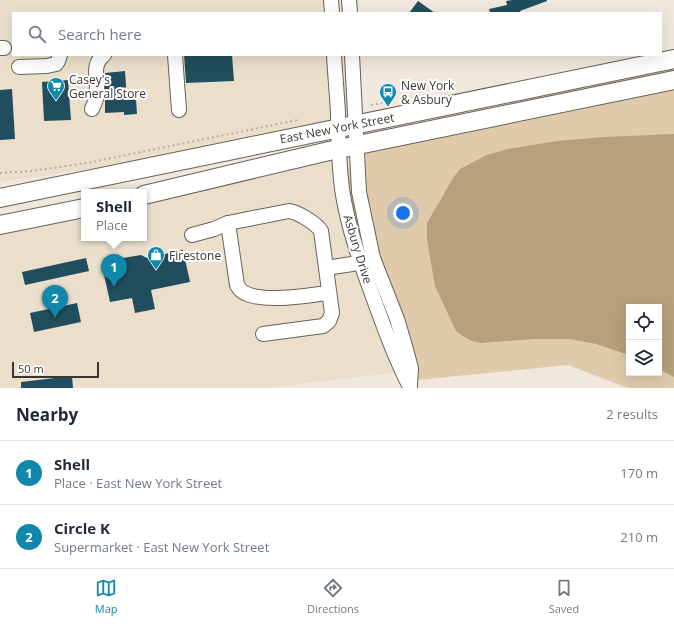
<!DOCTYPE html>
<meta charset="utf-8">
<style>
body{margin:0;font-family:"Open Sans",sans-serif;background:#f6f6f7;color:#1f2937}
.controls{position:absolute;right:12px;bottom:12px;display:grid;overflow:hidden;border-radius:0px;box-shadow:0 4px 16px #0002}
.controls button{width:36px;height:36px;display:grid;place-items:center;padding:0;border:0;border-bottom:1px solid #e0e1e3;background:#fff;color:#1f2937;font:20px sans-serif}
.scale{position:absolute;left:12px;bottom:10px;width:87px;box-sizing:border-box;padding-left:4px;border:2px solid #3a3733;border-top:0;font-size:11px;line-height:14px;white-space:nowrap;color:#3a3733;-webkit-text-stroke:3px #fff;paint-order:stroke}
.you{position:absolute;left:403px;top:213px;width:14px;height:14px;margin:-10px;border:3px solid #fff;border-radius:50%;background:#1a73e8;box-shadow:0 0 0 6px #1a73e833}
.badge{display:grid;place-items:center;width:26px;height:26px;border-radius:50%;background:#0f88ac;color:#fff;font-size:13px;font-weight:700}
.pin{position:absolute;translate:-50% -33px;filter:drop-shadow(0 1px 2px #0008)}
.pin::after{content:'';position:absolute;top:21px;width:14px;height:12px;background:inherit;clip-path:polygon(0 0,100% 0,50% 100%)}
.popup{position:absolute;left:81px;top:189px;width:66px;height:52px;box-sizing:border-box;display:grid;place-content:center;border-radius:0px;background:#fff;filter:drop-shadow(0 1px 3px #0005);font-size:13px;white-space:nowrap;color:#747a83}
.popup b{font-size:15px;color:#1f2937}
.popup::after{content:'';position:absolute;left:50%;top:100%;margin-left:-8px;border:8px solid transparent;border-top-color:#fff}
.list{margin:0;padding:0;list-style:none}
h2{display:flex;justify-content:space-between;align-items:center;height:52px;margin:0;padding:0 16px;font-size:17px}
h2 small{font-size:13px;font-weight:400;color:#747a83}
.list li{display:grid;grid-template-columns:26px 1fr auto;gap:12px;align-items:center;box-sizing:border-box;height:64px;padding:0 16px;border-top:1px solid #e0e1e3}
.list b{display:block;font-size:15px;white-space:nowrap}
.list p{margin:0;font-size:13px;white-space:nowrap;color:#747a83}
.list em{font-size:13px;font-style:normal;color:#747a83}
.icon{flex:none;width:22px;height:22px;fill:none;stroke:currentColor;stroke-width:2;stroke-linecap:round;stroke-linejoin:round}
.map{position:relative;flex:none;width:674px;height:388px;overflow:hidden}
.search{position:absolute;background:#fff;box-shadow:0 4px 16px #0002;left:12px;right:12px;top:12px;height:44px;display:flex;align-items:center;gap:10px;box-sizing:border-box;padding:0 14px;border-radius:0px;color:#747a83;font-size:15px}
.sheet{height:180px;background:#fff}
nav{display:flex;justify-content:space-around;align-items:center;box-sizing:border-box;height:56px;border-top:1px solid #e0e1e3;background:#fff;font-size:11px;color:#747a83}
nav a{display:grid;justify-items:center;gap:2px}
nav .on{color:#0f88ac}
.map>svg:first-child{display:block}
.built{fill:#ebdfcc}
.green{fill:#dfcbac;fill-rule:evenodd}
.water{fill:#b7a07b}
.building{fill:#204e5e}
.lines{fill:none;stroke-linecap:round;stroke-linejoin:round}
.minor-casing{stroke:#686157;stroke-width:16}
.major-casing{stroke:#686157;stroke-width:20}
.path{stroke:#b3ada4;stroke-width:2;stroke-dasharray:2 3;stroke-linecap:butt}
.minor{stroke:#fff;stroke-width:14}
.major{stroke:#fff;stroke-width:18}
.labels{text-anchor:middle;dominant-baseline:central;stroke-width:4;stroke-linejoin:round;paint-order:stroke}
.poi-label{font-size:12px;fill:#3a3733;stroke:#fff;text-anchor:start}
.street-label{font-size:12px;fill:#3a3733;stroke:#fff}
</style>
<div class="map">
<svg width="674" height="388" viewBox="0 0 674 388">
<rect width="100%" height="100%" fill="#f0e8dc"/>
<!-- built -->
<g class="built">
<polygon points="0,0 344,0 345,13 13,13 13,55 346,55 349,117 110,166 0,182"/>
<polygon points="366,152 362,180 416,370 268,388 0,388 0,235 84,217 84,238 144,238 144,203 305,164"/>
</g>
<!-- green -->
<g class="green">
<polygon points="674,66 674,72 482,111 543,93"/>
<path d="M674,88V388H628L568,365L417,380L399,305L373,237L362,180L366,152ZM629,307H659V373H629Z"/>
<polygon points="345,167 349,167 351,170 354,198 363,237 362,242 361,243 358,243"/>
</g>
<!-- water -->
<polygon class="water" points="674,134 674,377 659,369 659,307 629,307 629,355 596,344 570,339 535,339 481,343 472,341 464,337 456,331 435,286 427,240 427,223 453,178 460,169 487,155 508,149 557,141 604,137"/>
<!-- building -->
<g class="building">
<polygon points="512,0 547,0 547,1 520,11 521,13 490,13 489,9 507,5 506,1"/>
<polygon points="418,1 435,13 409,13"/>
<polygon points="184,55 232,55 234,81 186,83"/>
<polygon points="125,71 127,100 136,99 137,114 124,115 124,112 105,113 105,73"/>
<polygon points="68,80 71,120 44,121 42,82"/>
<polygon points="12,89 15,139 0,140 0,90"/>
<polygon points="183,250 190,282 151,290 155,309 135,313 132,298 110,302 104,275 126,271 123,258 141,255 147,258"/>
<polygon points="86,258 89,271 25,285 22,272"/>
<polygon points="77,303 81,322 34,332 30,313"/>
<polygon points="72,376 73,388 21,388 21,382"/>
</g>
<g class="lines">
<defs>
<g id="minor">
<polyline points="331,0 332,13"/>
<polyline points="349,0 350,13"/>
<polyline points="0,48 4,48"/>
<polyline points="175,55 179,110"/>
<path d="M334,55C335,74 337,94 338,113C338,138 339,163 342,189C348,229 362,267 376,305C386,333 396,360 410,387"/>
<polyline points="352,55 359,192 373,258 397,319 405,346 411,368 410,384"/>
<polyline points="19,67 47,66 56,64 58,61 60,55"/>
<path d="M92,109C94,104 97,99 97,94C98,80 91,64 104,55"/>
<path d="M228,223L237,285C238,287 240,290 243,292C263,304 307,295 329,293"/>
<path d="M192,235L214,229L228,223L289,211C298,212 317,224 321,231L326,268L352,264L368,259"/>
<polyline points="263,334 323,326 329,321 332,313 326,268"/>
</g>
<g id="major">
<polyline points="144,195 329,151 674,80"/>
<polyline points="0,198 674,59"/>
<polyline points="0,225 84,208"/>
</g>
</defs>
<!-- minor casing -->
<use href="#minor" class="minor-casing"/>
<!-- major casing -->
<use href="#major" class="major-casing"/>
<!-- path -->
<g class="path">
<polyline points="371,105 382,103"/>
<polyline points="0,173 32,171 87,163 298,120"/>
</g>
<!-- minor -->
<use href="#minor" class="minor"/>
<!-- major -->
<use href="#major" class="major"/>
</g>
<!-- icons -->
<defs>
<symbol id="supermarket-pin" viewBox="-11 -11 22 30"><path d="M0 17L-7.5 6A9.5 9.5 0 1 1 7.5 6Z" fill="#0f88ac" stroke="#fff"/><path d="M-6-5.5h2.5l.6 2H6L4.5 2H-2.5L-4.4-4H-6ZM-1.5 3.2a1.3 1.3 0 1 0 .1 0ZM3 3.2a1.3 1.3 0 1 0 .1 0Z" fill="#fff"/></symbol>
<symbol id="bus-pin" viewBox="-11 -11 22 30"><path d="M0 17L-7.5 6A9.5 9.5 0 1 1 7.5 6Z" fill="#0f88ac" stroke="#fff"/><path d="M-5-6H5V4H4V6H2V4H-2V6H-4V4H-5ZM-3.5-4V0h7V-4ZM-3.5 1.2v1.5H-2V1.2ZM2 1.2v1.5H3.5V1.2Z" fill="#fff"/></symbol>
<symbol id="shop-pin" viewBox="-11 -11 22 30"><path d="M0 17L-7.5 6A9.5 9.5 0 1 1 7.5 6Z" fill="#0f88ac" stroke="#fff"/><path d="M-5-2.5h2.3a2.7 3.5 0 0 1 5.4 0H5L5.5 6h-11ZM-1.5-2.5h3a1.5 2.3 0 0 0-3 0Z" fill="#fff"/></symbol>
</defs>
<g fill-rule="evenodd">
<use href="#supermarket-pin" x="46" y="76" width="20" height="27"/>
<use href="#bus-pin" x="378" y="82" width="20" height="27"/>
<use href="#shop-pin" x="146" y="245" width="20" height="27"/>
</g>
<g class="labels">
<!-- poi labels -->
<g class="poi-label">
<text x="69" y="79">Casey's<tspan x="69" dy="14">General Store</tspan></text>
<text x="401" y="85">New York<tspan x="401" dy="14">&amp; Asbury</tspan></text>
<text x="169" y="255">Firestone</text>
</g>
<!-- street labels -->
<g class="street-label">
<text transform="translate(337 128) rotate(-11)">East New York Street</text>
<text transform="translate(358 249) rotate(73)">Asbury Drive</text>
</g>
</g>
</svg>
<div class="controls">
<button><svg class="icon" aria-label="locate" viewBox="0 0 24 24"><circle cx="12" cy="12" r="6"/><path d="M12 2v4M12 18v4M2 12h4M18 12h4"/></svg></button>
<button><svg class="icon" aria-label="layers" viewBox="0 0 24 24"><path d="M12 4l9 5-9 5-9-5zM3 14l9 5 9-5"/></svg></button>
</div>
<div class="scale">50 m</div>
<div class="you"></div>
<div class="pin badge" style="left:114px;top:287px">1</div>
<div class="popup"><b>Shell</b>Place</div>
<div class="pin badge" style="left:55px;top:318px">2</div>
<div class="search"><svg class="icon" aria-label="search" viewBox="0 0 24 24"><circle cx="10" cy="10" r="6"/><path d="M15 15l6 6"/></svg>Search here</div>
</div>
<section class="sheet">
<h2>Nearby<small>2 results</small></h2>
<ul class="list">
<li><span class="badge">1</span><div><b>Shell</b><p>Place · East New York Street</p></div><em>170 m</em></li>
<li><span class="badge">2</span><div><b>Circle K</b><p>Supermarket · East New York Street</p></div><em>210 m</em></li>
</ul>
</section>
<nav>
<a class="on"><svg class="icon" aria-label="map" viewBox="0 0 24 24"><path d="M3 6l6-2 6 2 6-2v14l-6 2-6-2-6 2zM9 4v14M15 6v14"/></svg>Map</a>
<a><svg class="icon" aria-label="directions" viewBox="0 0 24 24"><path d="M12 3l9 9-9 9-9-9zM9 14v-3h6M13 9l2 2-2 2"/></svg>Directions</a>
<a><svg class="icon" aria-label="saved" viewBox="0 0 24 24"><path d="M7 4h10v16l-5-4-5 4z"/></svg>Saved</a>
</nav>
